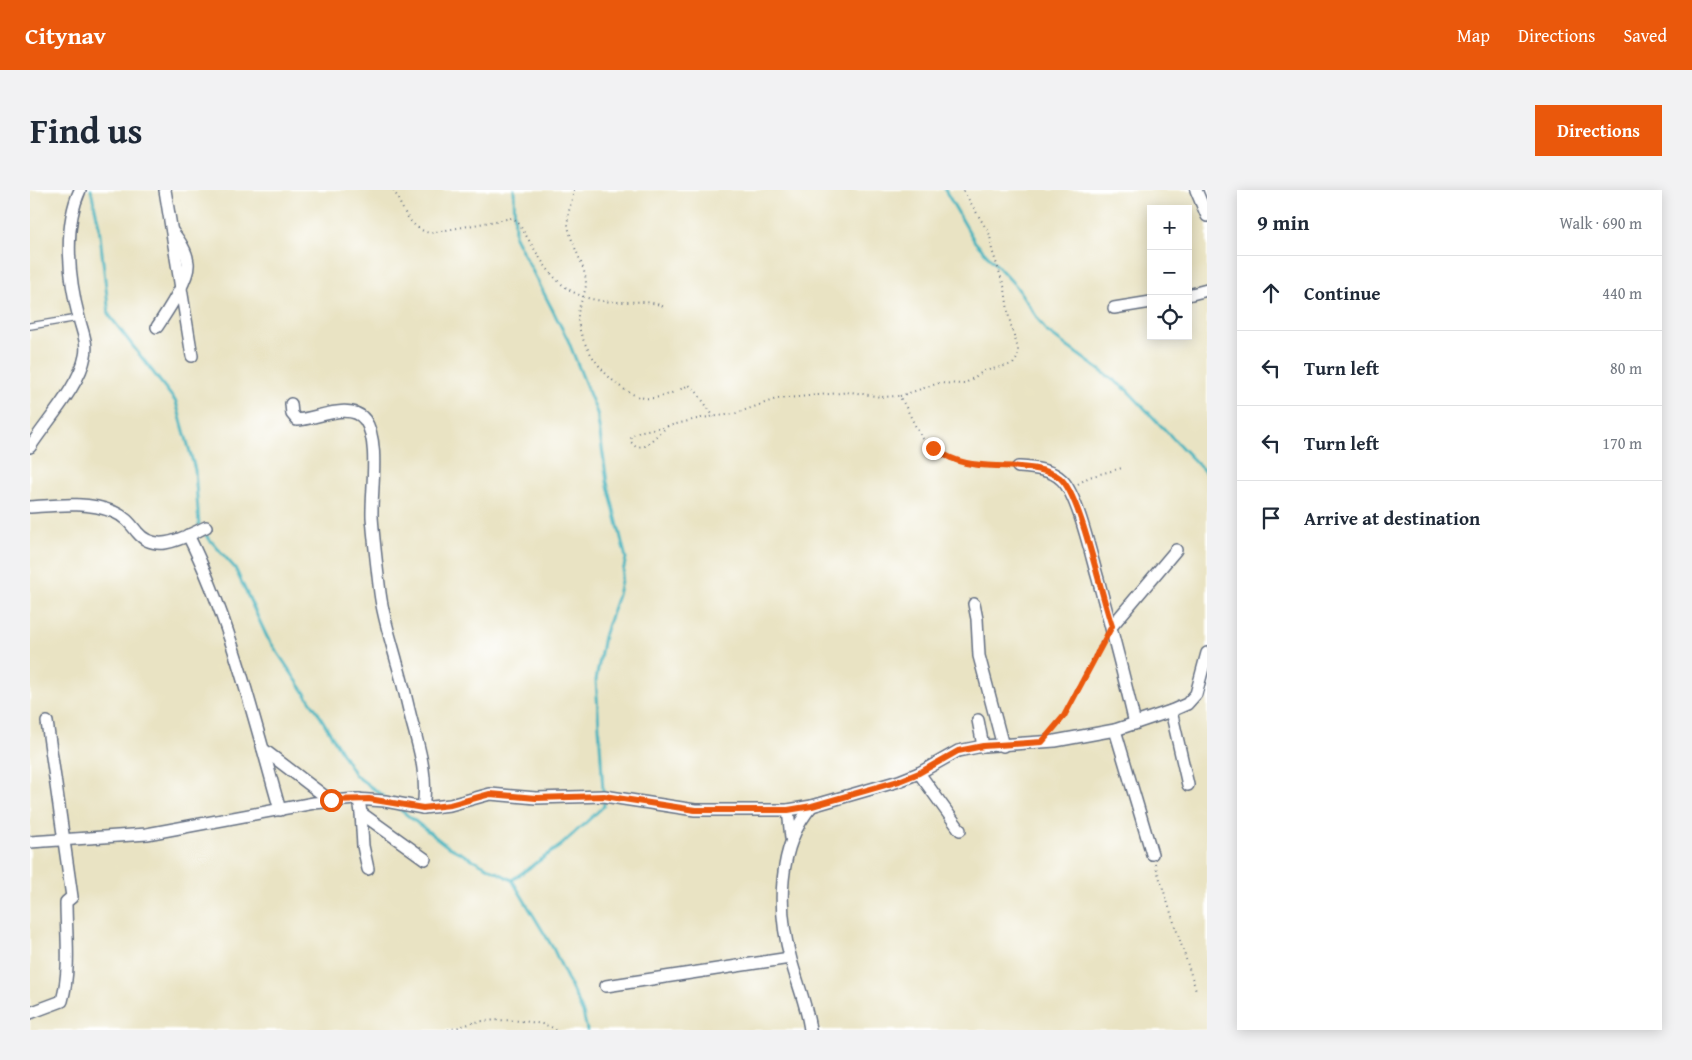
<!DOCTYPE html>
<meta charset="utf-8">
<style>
body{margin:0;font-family:"Gentium Book Plus",serif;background:#f2f2f3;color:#1f2937}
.controls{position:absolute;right:15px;top:15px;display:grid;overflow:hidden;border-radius:0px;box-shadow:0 2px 12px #0003}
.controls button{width:45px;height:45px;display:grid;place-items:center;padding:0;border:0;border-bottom:1px solid #e0e1e3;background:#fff;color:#1f2937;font:25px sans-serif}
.stop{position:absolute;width:15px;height:15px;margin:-11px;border:4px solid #ea580c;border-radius:50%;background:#fff}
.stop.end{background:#ea580c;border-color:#fff;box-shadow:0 1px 5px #0008}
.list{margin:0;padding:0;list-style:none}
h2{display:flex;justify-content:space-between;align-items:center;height:65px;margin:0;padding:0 20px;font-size:21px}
h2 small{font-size:16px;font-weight:400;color:#747a83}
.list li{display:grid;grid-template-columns:32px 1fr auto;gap:15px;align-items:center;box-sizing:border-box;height:75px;padding:0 20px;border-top:1px solid #e0e1e3}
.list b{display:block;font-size:19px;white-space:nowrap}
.list em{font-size:16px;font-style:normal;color:#747a83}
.icon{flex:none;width:28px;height:28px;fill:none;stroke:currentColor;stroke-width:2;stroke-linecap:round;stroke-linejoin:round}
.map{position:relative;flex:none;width:1177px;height:840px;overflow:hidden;border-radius:0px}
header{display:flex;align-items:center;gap:30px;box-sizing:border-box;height:70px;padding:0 25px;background:#ea580c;color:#fff}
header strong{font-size:24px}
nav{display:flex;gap:28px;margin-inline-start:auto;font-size:18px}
.intro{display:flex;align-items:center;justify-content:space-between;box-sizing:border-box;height:120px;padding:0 30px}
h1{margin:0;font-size:35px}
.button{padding:12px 22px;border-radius:0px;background:#ea580c;color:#fff;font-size:18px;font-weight:700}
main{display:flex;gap:30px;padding:0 30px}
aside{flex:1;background:#fff;border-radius:0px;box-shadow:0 2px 12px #0003}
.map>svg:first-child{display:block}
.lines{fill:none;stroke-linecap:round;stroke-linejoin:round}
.stream{stroke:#44b3be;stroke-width:3}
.lane-casing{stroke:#636e81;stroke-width:8}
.street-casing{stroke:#636e81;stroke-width:14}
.path{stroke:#636e81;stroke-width:2;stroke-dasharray:1 4;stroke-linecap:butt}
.lane{stroke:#fff;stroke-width:5.5}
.street{stroke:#fff;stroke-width:11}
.route{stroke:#ea580c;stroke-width:6}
</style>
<header>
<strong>Citynav</strong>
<nav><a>Map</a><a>Directions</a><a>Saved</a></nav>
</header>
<div class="intro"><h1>Find us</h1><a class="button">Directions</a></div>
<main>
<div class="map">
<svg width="1177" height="840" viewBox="0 0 1177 840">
<rect width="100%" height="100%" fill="#fff"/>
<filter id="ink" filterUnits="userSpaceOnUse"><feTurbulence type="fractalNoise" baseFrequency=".02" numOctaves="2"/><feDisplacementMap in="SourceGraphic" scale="10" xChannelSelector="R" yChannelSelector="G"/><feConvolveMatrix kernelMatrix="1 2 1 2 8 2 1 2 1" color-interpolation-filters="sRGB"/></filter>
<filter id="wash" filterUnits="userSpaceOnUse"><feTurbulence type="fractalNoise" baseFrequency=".0096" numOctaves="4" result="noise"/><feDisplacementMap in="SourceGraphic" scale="20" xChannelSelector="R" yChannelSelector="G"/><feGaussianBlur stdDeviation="1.12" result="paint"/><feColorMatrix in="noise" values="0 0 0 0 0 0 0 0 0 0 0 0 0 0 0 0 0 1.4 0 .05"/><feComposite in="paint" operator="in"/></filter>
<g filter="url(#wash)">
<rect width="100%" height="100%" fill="#e9e3c3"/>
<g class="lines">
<!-- stream -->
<g class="stream">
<polyline points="61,0 69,36 79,125 146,212 165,280 169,335"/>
<polyline points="915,0 945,52 986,96 1016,141 1097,200 1177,284"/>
<polyline points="174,343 205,378 237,447 287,521 325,585 353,606"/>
<polyline points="368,618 417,656 482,690 523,758 553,823 557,840"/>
<polyline points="482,690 530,656 574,616 566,490 574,446 588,405 596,368 577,292 567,223 538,150 485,47 484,0"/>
</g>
</g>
</g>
<g filter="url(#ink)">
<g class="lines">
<defs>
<polyline id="lane" points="0,136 48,128"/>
<g id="street">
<polyline points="135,0 162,166"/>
<polyline points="1166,0 1177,26"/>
<polyline points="1158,105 1177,100"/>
<polyline points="1084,118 1121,112"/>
<path d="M127,137C136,123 160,89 158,73C157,61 149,50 142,41"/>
<path d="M261,214L262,224L267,230C286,229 321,211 335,230C350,251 341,301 342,327C344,353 347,378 350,403C353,427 361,450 367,473C373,493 377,513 382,532C390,561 398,588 393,618"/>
<path d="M0,257C16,232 50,195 55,166C58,153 52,141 49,128C39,90 33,37 50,0"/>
<path d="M988,277C1002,278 1021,279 1032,290C1048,306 1061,366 1068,389C1081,438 1094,485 1105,534"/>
<path d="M0,317C28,315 57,311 84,322C94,326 100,333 107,342C126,365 154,347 176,337"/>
<path d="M158,345C200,429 224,529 250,620"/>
<polyline points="944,414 947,429 949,466 973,556"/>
<polyline points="1082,436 1146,360"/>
<polyline points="1141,521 1158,595"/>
<polyline points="948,530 953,556"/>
<polyline points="1085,540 1122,664"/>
<polyline points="233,559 301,611"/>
<polyline points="889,583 930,640"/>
<polyline points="329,609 331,623 395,669"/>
<polyline points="758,620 761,648"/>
<polyline points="331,623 333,656 338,679"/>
<polyline points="0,652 117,644 284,613 325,609 355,611 393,618 420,615 460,604 506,608 574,606 665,620 758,620 782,616 869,591 889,583 928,561 953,556 1025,551 1085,540 1141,521 1157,514 1166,504 1177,463"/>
<polyline points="576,796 760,768"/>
<path d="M0,823L32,811C41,778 36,745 36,712L42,707L17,532"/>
<path d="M780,840C777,815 767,793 761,770C747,720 747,656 782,616"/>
</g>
</defs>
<!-- lane casing -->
<use href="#lane" class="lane-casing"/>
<!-- street casing -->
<use href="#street" class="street-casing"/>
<!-- path -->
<g class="path">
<path d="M364,0C372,18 380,39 400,43L482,28L487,31C518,79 527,112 591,112C606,112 623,110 636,118"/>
<path d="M544,0C542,11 537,23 538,34C540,54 555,73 556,93C556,104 548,115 548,126C547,156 585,204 615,208C629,210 647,201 659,195L666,201L684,227"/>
<polyline points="870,206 909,193 934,194 954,181 983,174 988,167 988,159 979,128 975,99 962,60 960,45 933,0"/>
<path d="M638,236L612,241L601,246V252L606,257L615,256L638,236L671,228L704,224L746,209L821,202L851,207L869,206C879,220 884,237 894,250C913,275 948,277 977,277"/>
<polyline points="1048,294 1059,287 1092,278"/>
<polyline points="1022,540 1034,526 1072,450"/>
<polyline points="1125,674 1166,800"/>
<path d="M418,840C427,838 436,835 445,832C462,829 513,829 526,840"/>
</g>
<!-- lane -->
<use href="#lane" class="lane"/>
<!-- street -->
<use href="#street" class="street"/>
</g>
</g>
<g class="lines" filter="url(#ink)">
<!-- route -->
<path class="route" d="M301,610L339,609L393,618L420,615L460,604L506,608L574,606L665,620H758L782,616L869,591L889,583L928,561L953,556L1012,552L1034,526L1082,436C1071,406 1051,305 1030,288C1020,280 1003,278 990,277C954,274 936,280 903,258"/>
</g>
</svg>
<div class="controls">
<button>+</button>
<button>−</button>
<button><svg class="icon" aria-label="locate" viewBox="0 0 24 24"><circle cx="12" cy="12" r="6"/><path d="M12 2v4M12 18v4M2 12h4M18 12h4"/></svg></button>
</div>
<div class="stop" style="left:301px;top:610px"></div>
<div class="stop end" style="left:903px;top:258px"></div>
</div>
<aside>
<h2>9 min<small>Walk · 690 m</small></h2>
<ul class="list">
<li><svg class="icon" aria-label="ahead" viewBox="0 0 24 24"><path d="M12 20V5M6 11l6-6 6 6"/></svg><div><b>Continue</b></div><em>440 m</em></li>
<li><svg class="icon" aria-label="left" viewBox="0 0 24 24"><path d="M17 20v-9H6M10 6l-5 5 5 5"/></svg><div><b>Turn left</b></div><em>80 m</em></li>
<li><svg class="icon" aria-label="left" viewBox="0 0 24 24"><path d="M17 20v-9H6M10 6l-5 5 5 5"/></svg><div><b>Turn left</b></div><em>170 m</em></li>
<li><svg class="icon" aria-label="arrive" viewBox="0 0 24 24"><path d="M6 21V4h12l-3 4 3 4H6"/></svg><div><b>Arrive at destination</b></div></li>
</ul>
</aside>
</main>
